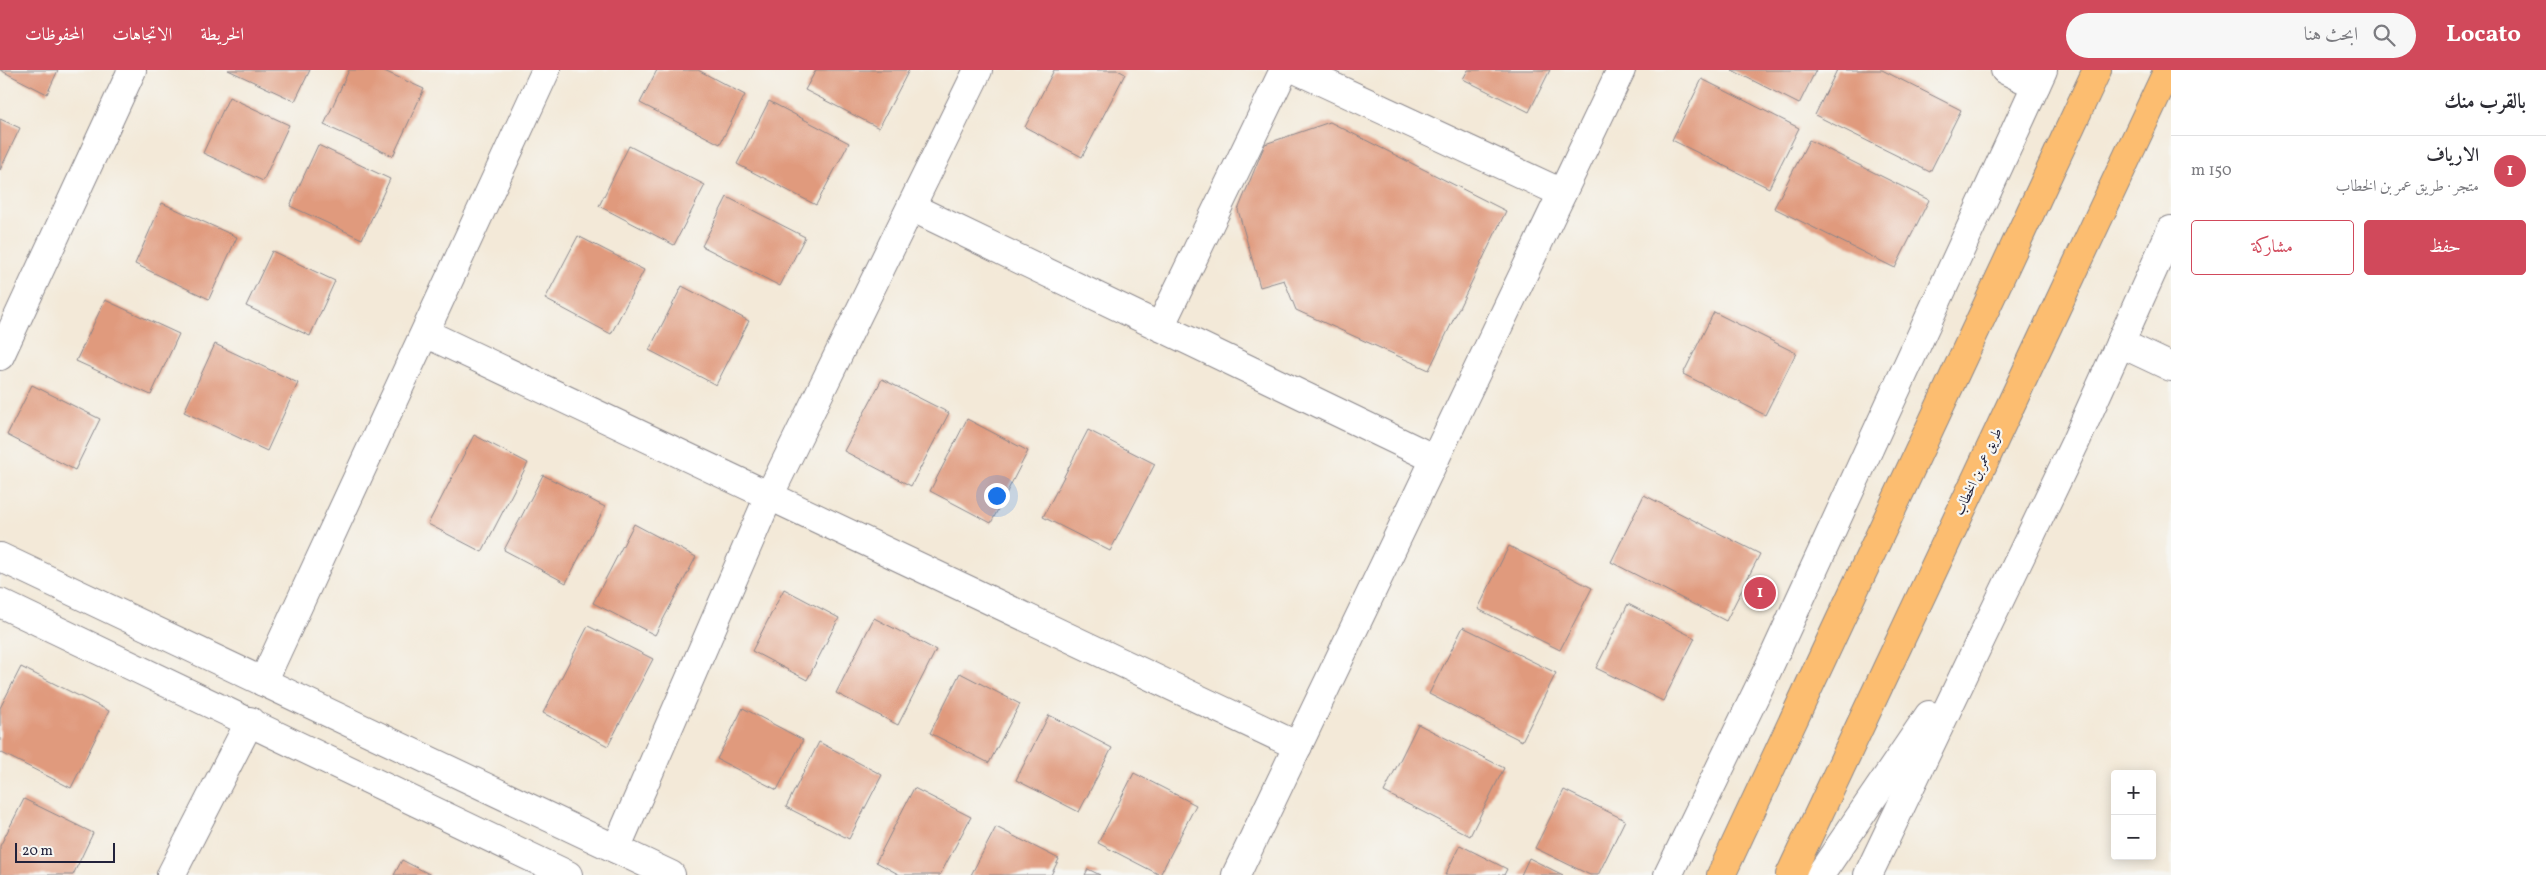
<!DOCTYPE html>
<html lang="ar">
<meta charset="utf-8">
<style>
body{margin:0;font-family:Vollkorn,Amiri,serif;background:#f7f7f7;color:#2b2b33;direction:rtl}
.controls{position:absolute;right:15px;bottom:15px;display:grid;overflow:hidden;border-radius:5px;box-shadow:0 2px 12px #0003}
.controls button{width:45px;height:45px;display:grid;place-items:center;padding:0;border:0;border-bottom:1px solid #e1e1e2;background:#fff;color:#2b2b33;font:25px sans-serif}
.scale{position:absolute;left:15px;bottom:12px;width:100px;box-sizing:border-box;padding-left:5px;border:2px solid #22223b;border-top:0;font-size:14px;line-height:18px;white-space:nowrap;color:#22223b;-webkit-text-stroke:4px #f6f6f2;paint-order:stroke}
.you{position:absolute;left:996px;top:425px;width:18px;height:18px;margin:-12px;border:4px solid #fff;border-radius:50%;background:#1a73e8;box-shadow:0 0 0 8px #1a73e833}
.badge{display:grid;place-items:center;width:32px;height:32px;border-radius:50%;background:#d1495b;color:#fff;font-size:16px;font-weight:700}
.pin{position:absolute;translate:-50% -50%;border:2px solid #fff;box-shadow:0 1px 5px #0006}
.list{margin:0;padding:0;list-style:none}
h2{display:flex;justify-content:space-between;align-items:center;height:65px;margin:0;padding:0 20px;font-size:21px}
h2 small{font-size:16px;font-weight:400;color:#7c7c81}
.list li{display:grid;grid-template-columns:32px 1fr auto;gap:15px;align-items:center;box-sizing:border-box;height:70px;padding:0 20px;border-top:1px solid #e1e1e2}
.list b{display:block;font-size:19px;white-space:nowrap}
.list p{margin:0;font-size:16px;white-space:nowrap;color:#7c7c81}
.list em{font-size:16px;font-style:normal;color:#7c7c81}
.actions{display:flex;gap:10px;padding:15px 20px}
.actions a{flex:1;padding:11px 0;border:1px solid #d1495b;border-radius:5px;text-align:center;font-size:18px;color:#d1495b}
.actions .main{background:#d1495b;color:#fff}
.icon{flex:none;width:28px;height:28px;fill:none;stroke:currentColor;stroke-width:2;stroke-linecap:round;stroke-linejoin:round}
.map{position:relative;flex:none;width:2171px;height:805px;overflow:hidden;direction:ltr}
header{display:flex;align-items:center;gap:30px;box-sizing:border-box;height:70px;padding:0 25px;background:#d1495b;color:#fff}
header strong{font-size:24px}
nav{display:flex;gap:28px;margin-inline-start:auto;font-size:18px}
.search{width:350px;height:45px;background:#f7f7f7;display:flex;align-items:center;gap:12px;box-sizing:border-box;padding:0 18px;border-radius:28px;color:#7c7c81;font-size:19px}
main{display:flex}
aside{flex:1;background:#fff}
.map>svg:first-child{display:block}
.building{fill:#e09a7d}
.lines{fill:none;stroke-linecap:round;stroke-linejoin:round}
.minor-casing{stroke:#8a868a;stroke-width:30}
.major-casing{stroke:#8a868a;stroke-width:30}
.minor{stroke:#fff;stroke-width:28}
.major{stroke:#fcbd6f;stroke-width:28}
.labels{text-anchor:middle;dominant-baseline:central;stroke-width:4.5;stroke-linejoin:round;paint-order:stroke}
.street-label{font-size:14px;fill:#22223b;stroke:#f6f6f2}
</style>
<header>
<strong>Locato</strong>
<div class="search"><svg class="icon" aria-label="search" viewBox="0 0 24 24"><circle cx="10" cy="10" r="6"/><path d="M15 15l6 6"/></svg>ابحث هنا</div>
<nav><a>الخريطة</a><a>الاتجاهات</a><a>المحفوظات</a></nav>
</header>
<main>
<aside>
<h2>بالقرب منك<small></small></h2>
<ul class="list">
<li><span class="badge">1</span><div><b>الارياف</b><p>متجر · طريق عمر بن الخطاب</p></div><em>150 m</em></li>
</ul>
<div class="actions"><a class="main">حفظ</a><a>مشاركة</a></div>
</aside>
<div class="map">
<svg width="2171" height="805" viewBox="0 0 2171 805">
<rect width="100%" height="100%" fill="#f6f6f2"/>
<filter id="ink" filterUnits="userSpaceOnUse"><feTurbulence type="fractalNoise" baseFrequency=".02" numOctaves="2"/><feDisplacementMap in="SourceGraphic" scale="10" xChannelSelector="R" yChannelSelector="G"/><feConvolveMatrix kernelMatrix="1 2 1 2 8 2 1 2 1" color-interpolation-filters="sRGB"/></filter>
<filter id="wash" filterUnits="userSpaceOnUse"><feTurbulence type="fractalNoise" baseFrequency=".0096" numOctaves="4" result="noise"/><feDisplacementMap in="SourceGraphic" scale="20" xChannelSelector="R" yChannelSelector="G"/><feGaussianBlur stdDeviation="1.12" result="paint"/><feColorMatrix in="noise" values="0 0 0 0 0 0 0 0 0 0 0 0 0 0 0 0 0 1.4 0 .05"/><feComposite in="paint" operator="in"/></filter>
<g filter="url(#wash)">
<rect width="100%" height="100%" fill="#f3e9d8"/>
<g id="blocks">
<!-- building -->
<g class="building">
<polygon points="0,0 58,0 47,24"/>
<polygon points="228,0 310,0 295,31"/>
<polygon points="349,0 382,0 424,19 393,86 324,55"/>
<polygon points="657,0 698,0 745,25 720,74 640,33"/>
<polygon points="816,0 909,0 879,58 805,20"/>
<polygon points="1054,0 1118,0 1125,4 1082,87 1025,57"/>
<polygon points="1468,0 1550,0 1529,42 1463,9"/>
<polygon points="1732,0 1816,0 1799,34"/>
<polygon points="1837,0 1882,0 1961,40 1930,102 1815,45"/>
<polygon points="1702,9 1799,58 1769,118 1672,70"/>
<polygon points="229,27 289,55 263,111 203,83"/>
<polygon points="769,31 849,73 816,135 737,94"/>
<polygon points="0,49 20,58 0,100"/>
<polygon points="1330,52 1506,141 1429,300 1296,240 1284,210 1260,217 1238,140 1265,74"/>
<polygon points="1809,70 1929,130 1895,198 1774,138"/>
<polygon points="318,75 390,109 362,169 290,136"/>
<polygon points="629,76 705,115 674,175 599,136"/>
<polygon points="727,127 805,167 780,216 702,176"/>
<polygon points="162,133 237,167 209,229 135,194"/>
<polygon points="578,166 644,200 611,264 545,229"/>
<polygon points="272,181 335,211 310,266 246,236"/>
<polygon points="682,216 749,251 716,315 649,280"/>
<polygon points="105,230 179,264 151,325 76,291"/>
<polygon points="1714,242 1796,283 1765,345 1683,304"/>
<polygon points="215,274 298,313 267,381 184,342"/>
<polygon points="882,309 949,343 911,416 844,381"/>
<polygon points="32,315 100,349 75,400 7,365"/>
<polygon points="967,349 1028,381 991,453 930,421"/>
<polygon points="1088,360 1155,394 1110,481 1043,447"/>
<polygon points="474,365 528,393 482,482 428,454"/>
<polygon points="543,405 605,437 566,513 504,480"/>
<polygon points="1644,425 1760,484 1726,551 1611,492"/>
<polygon points="634,454 696,487 655,565 593,533"/>
<polygon points="1509,476 1592,518 1560,580 1478,539"/>
<polygon points="784,519 839,548 807,610 752,581"/>
<polygon points="1628,534 1695,568 1663,631 1596,598"/>
<polygon points="874,548 936,580 898,655 836,623"/>
<polygon points="588,556 653,589 608,676 543,643"/>
<polygon points="1463,557 1556,603 1522,671 1429,624"/>
<polygon points="21,597 109,641 71,718 0,682 0,638"/>
<polygon points="960,603 1020,634 989,693 930,663"/>
<polygon points="743,638 803,670 777,720 717,689"/>
<polygon points="1049,645 1112,678 1079,742 1016,710"/>
<polygon points="1418,654 1504,698 1470,766 1384,722"/>
<polygon points="819,672 882,705 849,769 786,737"/>
<polygon points="1134,703 1196,735 1160,805 1098,773"/>
<polygon points="914,718 971,747 940,805 900,805 876,792"/>
<polygon points="1564,720 1625,750 1598,805 1590,805 1535,778"/>
<polygon points="24,729 93,763 73,805 0,805 0,776"/>
<polygon points="996,757 1059,789 1051,805 971,805"/>
<polygon points="1460,775 1507,799 1504,805 1445,805"/>
<polygon points="1529,788 1563,805 1521,805"/>
<polygon points="402,790 431,805 394,805"/>
<polygon points="1088,799 1100,805 1085,805"/>
</g>
</g>
</g>
<g filter="url(#ink)">
<use href="#blocks" fill-opacity="0" stroke="#8a868a" stroke-width="1"/>
<g class="lines">
<defs>
<g id="minor">
<polyline points="1297,0 1562,123"/>
<polyline points="2005,0 2036,15"/>
<polyline points="911,137 1435,389"/>
<polyline points="1160,257 1284,0"/>
<polyline points="425,263 1298,676"/>
<polyline points="2120,273 2171,297"/>
<polyline points="0,286 132,0"/>
<polyline points="0,487 671,805"/>
<polyline points="0,533 568,805"/>
<polyline points="263,612 546,0"/>
<polyline points="616,779 769,426 978,0"/>
<polyline points="171,805 250,651"/>
<polyline points="1236,805 1621,0"/>
<polyline points="1668,805 1768,599 2043,0"/>
<polyline points="1820,805 1929,645"/>
<polyline points="1868,805 2075,373 2171,160"/>
</g>
<g id="major">
<polyline points="1721,805 2097,0"/>
<polyline points="1790,805 2168,0"/>
</g>
</defs>
<!-- minor casing -->
<use href="#minor" class="minor-casing"/>
<!-- major casing -->
<use href="#major" class="major-casing"/>
<!-- minor -->
<use href="#minor" class="minor"/>
<!-- major -->
<use href="#major" class="major"/>
</g>
</g>
<g class="labels">
<!-- street labels -->
<g class="street-label">
<text transform="translate(1979 402) rotate(-65)">طريق عمر بن الخطاب</text>
</g>
</g>
</svg>
<div class="controls">
<button>+</button>
<button>−</button>
</div>
<div class="scale">20 m</div>
<div class="you"></div>
<div class="pin badge" style="left:1760px;top:523px">1</div>
</div>
</main>
